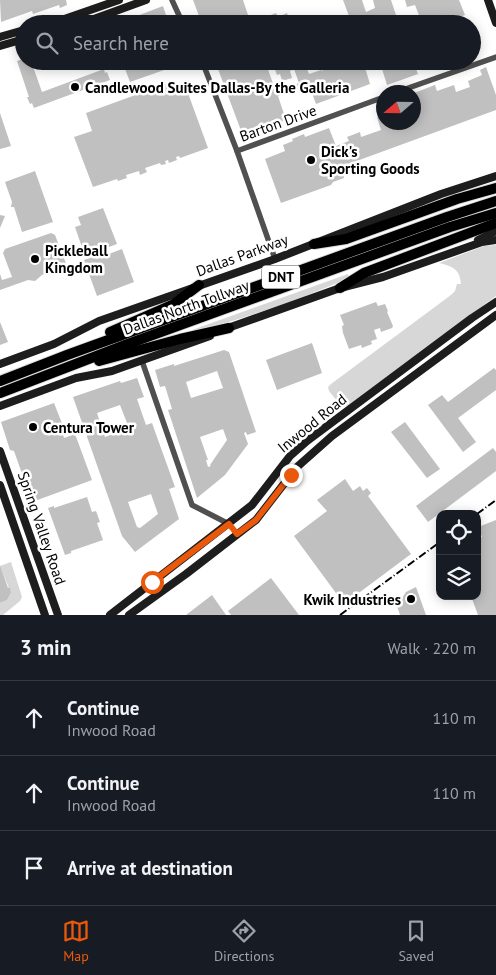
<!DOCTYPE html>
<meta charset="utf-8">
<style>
body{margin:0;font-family:"PT Sans",sans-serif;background:#242831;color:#f1f3f6}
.controls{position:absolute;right:15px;bottom:15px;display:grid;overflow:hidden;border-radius:10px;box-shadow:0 2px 12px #0003}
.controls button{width:45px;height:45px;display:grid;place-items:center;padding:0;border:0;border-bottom:1px solid #363941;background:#171b24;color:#f1f3f6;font:25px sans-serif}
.compass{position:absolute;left:376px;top:85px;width:45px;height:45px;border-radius:50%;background:#171b24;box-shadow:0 2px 12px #0003;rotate:250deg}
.stop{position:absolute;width:15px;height:15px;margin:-11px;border:4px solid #ea580c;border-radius:50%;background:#fff}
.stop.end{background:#ea580c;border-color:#fff;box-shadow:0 1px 5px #0008}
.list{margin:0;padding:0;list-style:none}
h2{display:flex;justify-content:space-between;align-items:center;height:65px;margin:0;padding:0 20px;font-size:21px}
h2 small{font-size:16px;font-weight:400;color:#9ea1a6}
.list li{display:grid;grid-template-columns:32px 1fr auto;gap:15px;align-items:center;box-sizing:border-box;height:75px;padding:0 20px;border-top:1px solid #363941}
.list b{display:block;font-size:19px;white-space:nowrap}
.list p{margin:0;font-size:16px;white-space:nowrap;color:#9ea1a6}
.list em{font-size:16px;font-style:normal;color:#9ea1a6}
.icon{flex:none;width:28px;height:28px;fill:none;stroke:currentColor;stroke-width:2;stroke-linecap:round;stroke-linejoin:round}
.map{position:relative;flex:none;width:496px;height:615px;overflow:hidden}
.search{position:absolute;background:#171b24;box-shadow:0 2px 12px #0003;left:15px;right:15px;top:15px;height:55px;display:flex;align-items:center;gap:12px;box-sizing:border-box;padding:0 18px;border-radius:28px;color:#9ea1a6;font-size:19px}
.sheet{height:290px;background:#171b24}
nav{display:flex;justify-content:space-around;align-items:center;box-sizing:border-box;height:70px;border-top:1px solid #363941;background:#171b24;font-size:14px;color:#9ea1a6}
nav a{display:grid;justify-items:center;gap:2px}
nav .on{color:#ea580c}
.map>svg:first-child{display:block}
.green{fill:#d7d7d7}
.building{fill:#c0c0c0;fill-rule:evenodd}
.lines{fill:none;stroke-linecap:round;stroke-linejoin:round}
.highway-casing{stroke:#dbdbdb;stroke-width:12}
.street{stroke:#505050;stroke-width:5.5}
.secondary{stroke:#1d1d1d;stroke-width:8}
.highway{stroke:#000;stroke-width:10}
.rail{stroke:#000;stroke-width:2;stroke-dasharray:8 2.5 1 2.5;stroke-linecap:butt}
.route{stroke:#ea580c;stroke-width:6}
.poi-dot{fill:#000;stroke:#fff;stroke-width:2}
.labels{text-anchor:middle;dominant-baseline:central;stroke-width:5;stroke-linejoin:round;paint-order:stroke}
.shield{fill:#fff;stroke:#4c4c4c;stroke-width:1}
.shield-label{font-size:14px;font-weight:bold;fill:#000}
.poi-label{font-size:15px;font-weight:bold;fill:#000;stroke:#fff;text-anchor:start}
.street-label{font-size:15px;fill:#000;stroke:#fff}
</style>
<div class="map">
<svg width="496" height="615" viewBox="0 0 496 615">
<rect width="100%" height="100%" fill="#fff"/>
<!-- green -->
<g class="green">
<path d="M496,245V296L347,406H341L329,391L328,387L331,384L451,295L455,291L457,284H461C460,269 452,266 439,263L484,246Z"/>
<path d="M348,274L349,278C299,300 246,318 193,332L192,330Z"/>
<polygon points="11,562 22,597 20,601 3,615 0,615 0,603 7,600 11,593 0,566"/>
</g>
<!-- building -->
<g class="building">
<polygon points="0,0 66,0 67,5 60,8 59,5 33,14 32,11 1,22"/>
<polygon points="193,0 243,0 251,24 202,24"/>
<polygon points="343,0 362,0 366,12 375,8 373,0 391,0 399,24 352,24"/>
<polygon points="405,0 459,0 465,15 440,24 426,24 423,16 420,18 415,5 407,7"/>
<polygon points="163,6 169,24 140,24 137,16"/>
<polygon points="276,13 278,17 287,13 291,24 259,24 257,20"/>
<polygon points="24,56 24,61 31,61 42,92 104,69 105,73 107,72 110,80 34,108 32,103 30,104 27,97 29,97 17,61 22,59 21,57"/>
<polygon points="122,61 183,61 184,63 130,82"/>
<polygon points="215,61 265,61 276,92 299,83 294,69 290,71 292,78 282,81 280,74 277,75 272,61 304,61 309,74 321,70 323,71 322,68 341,61 363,61 370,84 316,104 309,85 278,96 286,120 243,136"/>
<polygon points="395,61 413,61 418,74 387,85 382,69 397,65"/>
<polygon points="427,61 448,61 430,68"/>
<polygon points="486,67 496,95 496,110 343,166 345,172 343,173 344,178 333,182 331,185 281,203 265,159 285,151 283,145 293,141 292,139 304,134 305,137 329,128 336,146 349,141 347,137 360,132 361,137 381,130 377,117 384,115 384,122 414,122 414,93 435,85 437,91 454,85 456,92 470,87 468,81 482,75 480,70"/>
<polygon points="174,81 176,88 185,85 208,148 180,158 179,156 176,157 177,160 169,163 168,160 165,161 166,164 161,165 160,163 145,168 147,172 140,175 139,171 126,175 127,178 118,181 117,179 93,187 74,137 92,131 86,113"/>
<polygon points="0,113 11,146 0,149"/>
<polygon points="35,171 53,222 22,232 14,207 11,207 12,202 5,182"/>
<polygon points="103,208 117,244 85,256 75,227 81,225 78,217"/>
<polygon points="0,215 5,216 0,228"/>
<polygon points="51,233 55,235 67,266 42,275 35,281 28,280 0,290 0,274 2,280 12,277 3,253 5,249"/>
<polygon points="122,249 134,282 97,296 84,260 94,256 96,259"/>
<polygon points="376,302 378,306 385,304 388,311 387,312 393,326 392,328 381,332 380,328 374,330 377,339 371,341 372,344 362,348 361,345 349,349 343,333 342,326 344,325 340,315"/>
<polygon points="0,322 8,342 0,345"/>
<polygon points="312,343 322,373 277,390 266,360"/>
<path d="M224,350L229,352L256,432L247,435L246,432L244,433L248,444L225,475L197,498L168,410L172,409L165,386L160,387L155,370L174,364V366ZM217,371L223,388L191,398L186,382ZM223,429L227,440L210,465L211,466L208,467L206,460H208L200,437Z"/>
<polygon points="494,368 496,370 496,390 458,418 476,442 463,452 428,405 442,395 448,402"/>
<path d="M137,378L144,397L137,399L146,425L152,423L157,437L175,487L169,489L179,519L135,552L122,536L73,397L120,381L121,383ZM120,405L129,428L105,437L97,413ZM151,494L158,514L140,528L137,527L128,502Z"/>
<polygon points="54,403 65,431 65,433 63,434 64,438 75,434 92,480 32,502 14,451 10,450 1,422"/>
<polygon points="405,422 440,469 427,478 391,432"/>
<polygon points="493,448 496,452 496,471 428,522 416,506"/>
<polygon points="345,479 353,491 360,486 363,491 367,488 371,493 368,496 411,554 344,604 294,536 327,511 317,500"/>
<polygon points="87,497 92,512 96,511 100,522 97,523 103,540 71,551 71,553 65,555 48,508 54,506 54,508"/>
<polygon points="496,520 496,615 478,615 471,596 477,596 477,538 482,537 478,527"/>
<polygon points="0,565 8,588 10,587 11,593 7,600 0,603"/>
<polygon points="271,578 299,615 231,615 228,611"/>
<polygon points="416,587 426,615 400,615 397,606 406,592"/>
<polygon points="212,595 226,615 186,615"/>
</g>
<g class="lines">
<defs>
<g id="highway">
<polyline points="314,244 346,239 457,199 496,188"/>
<polyline points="340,288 364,273 496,223"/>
<polyline points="110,332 174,304 199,285"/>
<polyline points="99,361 180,339 229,328"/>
<polyline points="0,381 67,355 447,217 496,201"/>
<polyline points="0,393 125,345 450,227 496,213"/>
</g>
</defs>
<!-- highway casing -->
<use href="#highway" class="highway-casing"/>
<!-- street -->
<g class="street">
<polyline points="172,0 183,24"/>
<polyline points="202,61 237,151 275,259"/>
<polyline points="397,92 496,57"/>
<polyline points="237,151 384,97"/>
<polyline points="142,361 192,505 229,524"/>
</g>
<!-- secondary -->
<g class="secondary">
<polyline points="488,0 496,23"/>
<polyline points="50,24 119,0"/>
<polyline points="80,24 146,0"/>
<polyline points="0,37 24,30"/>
<polyline points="0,46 24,39"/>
<polyline points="478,240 496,231"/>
<polyline points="225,329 340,288 383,277 482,242 496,240"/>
<polyline points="0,364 54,344 99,321 275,259 441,194 496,176"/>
<polyline points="0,406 76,378 112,371 210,336"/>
<polyline points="0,451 58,615"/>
<polyline points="0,485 45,615"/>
<polyline points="110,615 252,505 290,456 307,441 472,318 496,302"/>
<polyline points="129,615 186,574 256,520 297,467 332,436 496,315"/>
</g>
<!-- highway -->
<use href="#highway" class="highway"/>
<!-- rail -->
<g class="rail">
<polyline points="477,514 496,500"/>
<polyline points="340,615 440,542"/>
</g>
</g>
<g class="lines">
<!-- route -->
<polyline class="route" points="152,582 229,524 237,534 256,520 291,475"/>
</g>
<!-- markers -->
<g class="poi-dot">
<circle cx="75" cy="87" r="5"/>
<circle cx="311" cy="160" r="5"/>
<circle cx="35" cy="259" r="5"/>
<circle cx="33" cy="427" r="5"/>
<circle cx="411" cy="599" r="5"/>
</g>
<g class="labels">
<!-- shield labels -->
<rect class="shield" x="262" y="265.5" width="38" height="23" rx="4"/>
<g class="shield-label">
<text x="281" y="277">DNT</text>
</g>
<!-- poi labels -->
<g class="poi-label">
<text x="85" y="87">Candlewood Suites Dallas-By the Galleria</text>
<text x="321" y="151">Dick's<tspan x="321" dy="17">Sporting Goods</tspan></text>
<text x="45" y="250">Pickleball<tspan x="45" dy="17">Kingdom</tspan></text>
<text x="43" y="427">Centura Tower</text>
<text x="401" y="599" text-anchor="end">Kwik Industries</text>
</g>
<!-- street labels -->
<g class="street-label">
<text transform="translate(278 123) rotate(-20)">Barton Drive</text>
<text transform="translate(242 255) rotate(-20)">Dallas Parkway</text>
<text transform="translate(186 307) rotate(-20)">Dallas North Tollway</text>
<text transform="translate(312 423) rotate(-39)">Inwood Road</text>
<text transform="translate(42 528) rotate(71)">Spring Valley Road</text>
</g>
</g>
</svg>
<div class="controls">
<button><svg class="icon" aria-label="locate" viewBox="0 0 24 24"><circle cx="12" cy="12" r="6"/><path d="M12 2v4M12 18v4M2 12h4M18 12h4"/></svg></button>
<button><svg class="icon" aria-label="layers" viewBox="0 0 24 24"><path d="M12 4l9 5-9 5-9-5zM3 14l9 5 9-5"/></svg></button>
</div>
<svg class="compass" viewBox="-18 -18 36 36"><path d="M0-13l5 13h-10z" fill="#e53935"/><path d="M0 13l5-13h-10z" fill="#9ea1a6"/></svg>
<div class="stop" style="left:152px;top:582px"></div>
<div class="stop end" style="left:291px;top:475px"></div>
<div class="search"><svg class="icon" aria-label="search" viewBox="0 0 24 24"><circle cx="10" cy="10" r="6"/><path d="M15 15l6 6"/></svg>Search here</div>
</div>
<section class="sheet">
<h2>3 min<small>Walk · 220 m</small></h2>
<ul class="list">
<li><svg class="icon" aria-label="ahead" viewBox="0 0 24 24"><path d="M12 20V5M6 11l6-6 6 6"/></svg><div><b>Continue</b><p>Inwood Road</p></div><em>110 m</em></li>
<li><svg class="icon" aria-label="ahead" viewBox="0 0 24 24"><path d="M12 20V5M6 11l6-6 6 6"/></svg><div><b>Continue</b><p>Inwood Road</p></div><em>110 m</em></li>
<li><svg class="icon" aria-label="arrive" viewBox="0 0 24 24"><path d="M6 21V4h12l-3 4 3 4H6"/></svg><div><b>Arrive at destination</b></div></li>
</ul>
</section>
<nav>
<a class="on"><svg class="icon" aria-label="map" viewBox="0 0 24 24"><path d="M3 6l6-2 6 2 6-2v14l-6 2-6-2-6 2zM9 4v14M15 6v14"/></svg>Map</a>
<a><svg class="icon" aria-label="directions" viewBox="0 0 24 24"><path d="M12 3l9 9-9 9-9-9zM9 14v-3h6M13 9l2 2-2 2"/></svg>Directions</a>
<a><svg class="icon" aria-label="saved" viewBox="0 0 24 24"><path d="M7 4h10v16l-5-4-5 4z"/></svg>Saved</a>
</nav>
